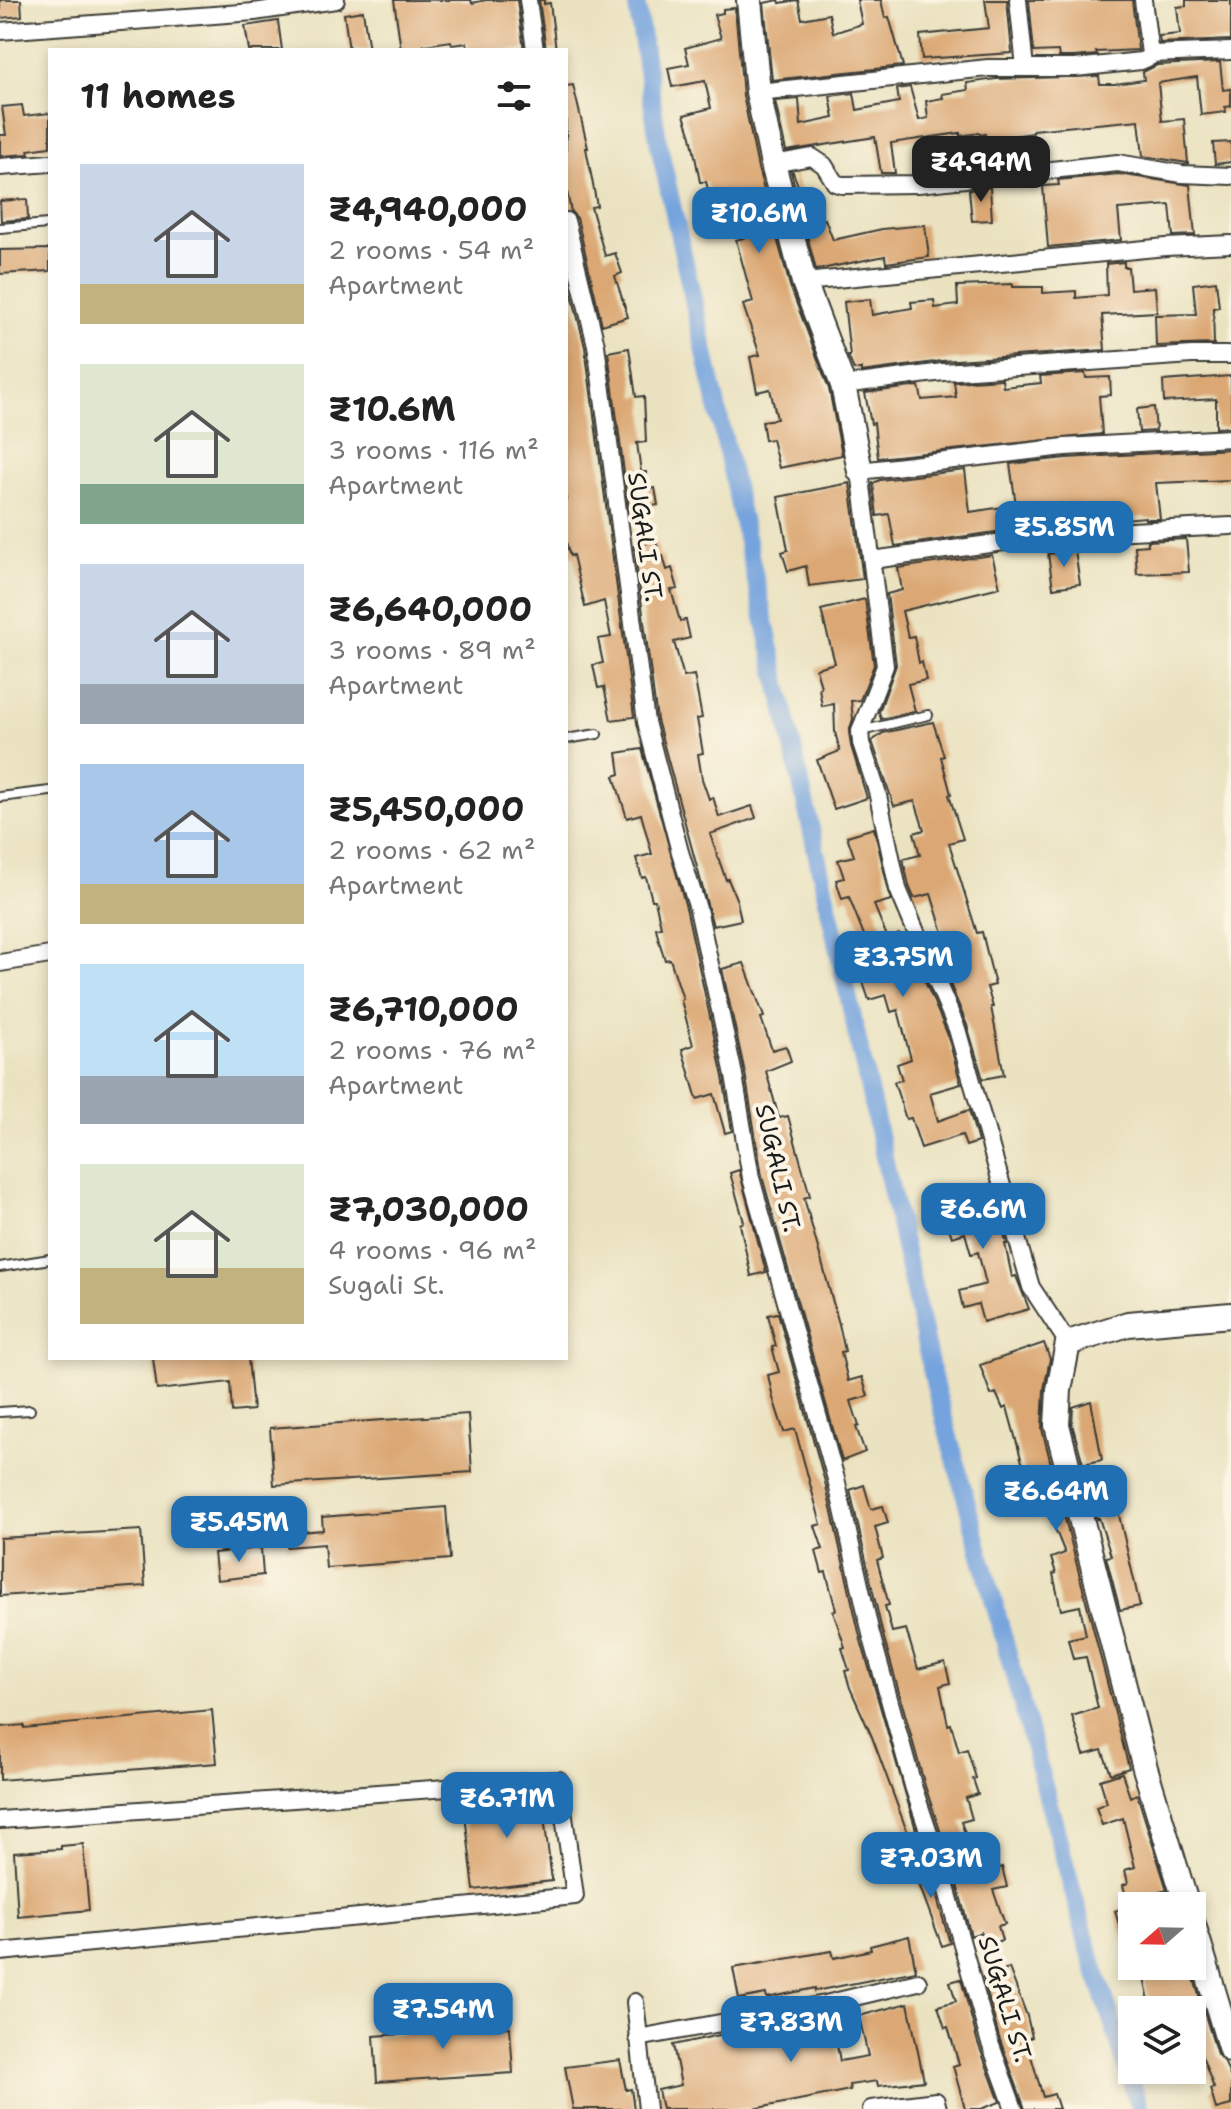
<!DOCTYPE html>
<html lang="en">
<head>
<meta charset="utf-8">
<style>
  :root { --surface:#fff; --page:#f2f2f2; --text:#222; --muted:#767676; --accent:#1f6fb2 }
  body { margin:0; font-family:"Shantell Sans",sans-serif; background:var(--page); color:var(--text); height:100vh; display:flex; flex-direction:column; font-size:30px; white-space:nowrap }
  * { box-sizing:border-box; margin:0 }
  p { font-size:26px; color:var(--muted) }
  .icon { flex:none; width:44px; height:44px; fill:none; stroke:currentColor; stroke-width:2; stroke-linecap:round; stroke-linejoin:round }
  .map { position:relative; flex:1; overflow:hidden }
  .details { position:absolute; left:48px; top:48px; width:520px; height:1312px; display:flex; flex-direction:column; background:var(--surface); border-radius:0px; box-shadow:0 4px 12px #0003 }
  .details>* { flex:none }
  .needle { width:52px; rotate:250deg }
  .buttons { position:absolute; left:1118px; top:1892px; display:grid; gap:16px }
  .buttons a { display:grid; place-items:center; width:88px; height:88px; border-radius:0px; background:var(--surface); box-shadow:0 4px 12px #0003; font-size:40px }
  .price { position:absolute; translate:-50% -68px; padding:0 18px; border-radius:16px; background:var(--accent); color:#fff; font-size:26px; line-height:52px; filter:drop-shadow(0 2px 4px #0008) }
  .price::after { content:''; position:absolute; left:50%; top:48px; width:24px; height:18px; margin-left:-12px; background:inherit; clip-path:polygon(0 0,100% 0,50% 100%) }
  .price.active { background:#222; color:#fff }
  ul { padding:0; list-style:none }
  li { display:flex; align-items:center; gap:24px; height:200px; padding:0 32px }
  li span { display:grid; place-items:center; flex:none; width:224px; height:160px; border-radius:0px; color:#555 }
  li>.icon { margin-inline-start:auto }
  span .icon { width:96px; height:96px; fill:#fffc; stroke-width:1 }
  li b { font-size:34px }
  h2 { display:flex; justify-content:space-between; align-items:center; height:96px; padding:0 32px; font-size:34px }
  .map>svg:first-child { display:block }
</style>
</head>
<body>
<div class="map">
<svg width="1231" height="2109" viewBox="0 0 1231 2109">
  <rect width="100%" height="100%" fill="#fcf5e5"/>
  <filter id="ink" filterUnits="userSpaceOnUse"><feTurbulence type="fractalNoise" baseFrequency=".0125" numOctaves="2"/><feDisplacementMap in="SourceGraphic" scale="16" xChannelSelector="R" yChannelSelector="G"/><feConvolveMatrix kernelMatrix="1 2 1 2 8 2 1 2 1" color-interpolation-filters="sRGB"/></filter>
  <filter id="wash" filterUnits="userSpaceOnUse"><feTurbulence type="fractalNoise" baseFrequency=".006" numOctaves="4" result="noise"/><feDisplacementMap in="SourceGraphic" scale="32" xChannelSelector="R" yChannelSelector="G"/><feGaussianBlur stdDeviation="1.8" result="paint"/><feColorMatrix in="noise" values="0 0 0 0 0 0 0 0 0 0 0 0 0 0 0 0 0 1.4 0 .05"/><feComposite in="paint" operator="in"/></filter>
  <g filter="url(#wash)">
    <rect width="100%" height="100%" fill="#eae2c0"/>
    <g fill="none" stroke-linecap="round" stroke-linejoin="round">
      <!-- canal -->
      <path stroke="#75a3dd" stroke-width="18" d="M636,0L659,146L935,1386L1087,1943L1140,2109"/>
    </g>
    <g id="blocks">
      <!-- building -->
      <path fill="#dba875" d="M0,0H21L22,16L0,18Z
        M394,0H471L472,3L486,0H517L524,50H469L467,43L452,45L451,41L424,45V48L401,50Z
        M539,0H544V4L550,3L556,50H546Z
        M779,0L780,3L798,0L802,19L829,14L833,33L862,24L857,0H881L885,18L889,17L903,66L772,80L764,3Z
        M985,0H1007L1012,53L922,59L920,35L989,28Z
        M1029,0H1132L1138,50L1096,52L1097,55L1074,57H1059L1058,51L1034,52Z
        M1186,0H1231V40L1160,43L1159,36L1180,34L1177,7L1186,6Z
        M735,8L743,95L758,168L790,286L829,389L842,455L779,468L772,439L765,440L762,421L777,419L770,389L757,392L750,357L760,355L743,305L753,302L736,240L750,236L733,193L711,199L706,182H700L691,136L684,115L711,108L705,81L672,87L668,68L689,64L685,48L721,38L714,15L723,13V9Z
        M363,11L369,50H349L344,14Z
        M278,21L282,50H249L245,26Z
        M1220,62L1223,90L1231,89V106L1225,107L1226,112L1201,115L1197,77L1158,83L1162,121L1184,119L1188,163L1143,156L1139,120L1033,130V133L1006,137L1009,163L989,166L985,134L980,135V133L960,136V133L891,143L895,173H881L875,137L786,151L775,101L799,99L801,125L834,118L830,96L854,93L857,110L899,102L897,89L910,87L919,120L928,118L926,101L943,98L942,94L968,90L967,83L996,79L1099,76L1100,84H1115L1144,80L1143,72L1157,65Z
        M573,85L588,148H586L597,206L591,207L605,256L615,253L622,273L615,276L628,317L602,325L577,218L571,212L566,187V86Z
        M22,105L24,116L50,113V147L28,150L29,154L0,156V135H6L2,107Z
        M1231,142V162L1215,164L1213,143Z
        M791,172H793L802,196L809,193L821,221L825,219L833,240L882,229L925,225L929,257L886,263L885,256L816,270Z
        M1118,174L1190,185L1195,235L1173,236L1170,205L1118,209L1121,240L1048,247L1043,186L1059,185L1058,180Z
        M990,187L992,220L972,221L969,190Z
        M27,199L28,219L1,221L0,201Z
        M50,249V271L0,274V250Z
        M1124,262V267H1128L1130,289L1155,287L1157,312L1102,315L1105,350L942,361L861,372V369L854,370L848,356H850L844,302L870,299L872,315L912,308L911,302L934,300L935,308L958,305L957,286L1013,284V287H1043V293L1076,291V298L1107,295L1106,264Z
        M566,270L585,347L634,717L611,720L604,687L598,688L593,665L603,663L598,639L611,637L604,601L585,607L573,555L570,556L566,542Z
        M1216,281L1219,307L1213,308L1214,344L1156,346L1155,315L1196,314L1193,284Z
        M629,348L636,397L644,396L646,442L637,443L641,472H646L649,489L655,488L658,505L629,510L608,352Z
        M1085,373L1086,378L1110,377L1111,395L1099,396L1102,434L878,458L874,423L871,424L865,393L919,386L922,400L956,397L954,382L1002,379L1003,387L1041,383L1040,376Z
        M1231,376V427L1216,428V399L1164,402L1163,381Z
        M1154,407L1156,431L1139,432L1137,409Z
        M1231,449V480L1156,483L1160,519H1145V517L1025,528L895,546L889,514L877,516L873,483L880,480L965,470L970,512L1016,505L1010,464L1066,458Z
        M850,483L863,579L809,586L806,566L788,571L782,552L788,550L778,497Z
        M1186,539L1189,572L1137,574L1135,546L1148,545V541Z
        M656,541L660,557L663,556L667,570L672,568L678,589L671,590L680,621L686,620L690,638L674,642L684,677L694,675L702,718L697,719L703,753L698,754L702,779L709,799L713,797L719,817L752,806L756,818L710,834L726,880L728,879L737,901L741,920L713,926L657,720L634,546Z
        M1075,551L1080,584L1053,588L1048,554Z
        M992,555L1000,587L902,611L908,637L914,636L919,663L922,662L926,680L908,684L915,711L881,719L879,712L896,665L887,594L902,590L898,568Z
        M865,599L874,665L860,700L851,701L853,719L849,732L851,746L867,798L834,809L817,760L840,751L835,732L834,704L822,706L819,688L821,687L816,668L835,663L821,610Z
        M933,722L944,756L941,757L951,794L949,795L963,839L949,843L977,933L982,932L995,985L987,987L993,1007H991L1004,1075L983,1079L967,1025L936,950L935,944L946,942L931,894L914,898L909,886L903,859L920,855L914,833L924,830L915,801L894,806L872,741L883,733Z
        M642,749L687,912L723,1077L732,1131L725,1133L714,1094L697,1099L682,1049L693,1045L681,1000L683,999L670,959L665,960L659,941L656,928L661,927L655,900H652L646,877L642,878L636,858L652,854L641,814L627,818L614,776L620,774L617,753Z
        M874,828L891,900L874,905L888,939L899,934L909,960L915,958L947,1033L961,1084L930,1093L938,1121L969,1110L978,1142L966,1146L962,1135L921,1148L911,1118L906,1119L894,1082L902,1080L897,1064L911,1059L898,1010L891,1012L886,995L869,1000L861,976L868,974L860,952L869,948L849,897L842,899L836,880L844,878L838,860L854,856L847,836Z
        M744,963L764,1017L761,1018L772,1050L786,1046L791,1061L766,1071L779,1118L788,1116L810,1196L804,1198L839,1324L845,1351L841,1352L848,1381L862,1377L868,1396L851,1401L859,1426L856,1427L865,1452L842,1461L762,1176L745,1073L722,969Z
        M739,1170L766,1272L751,1276L740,1224L744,1222L730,1173Z
        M990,1184L1007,1244H1005L1012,1277L1016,1276L1029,1309L983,1322L978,1304L963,1308L959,1291L986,1284L978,1252L971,1254L965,1233L952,1237L945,1216L932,1220L927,1202Z
        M778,1313L825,1482L860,1637L916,1830L908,1834L872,1737L850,1688L845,1671L849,1670L842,1648L845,1647L833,1611L836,1610L826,1572L822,1573L816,1551L823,1549L815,1526L821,1524L795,1429L784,1432L773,1398L768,1375L779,1372L772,1347L776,1346L768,1315Z
        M1044,1343L1050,1359L1044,1389L1042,1429L1129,1768L1111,1774L1102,1750L1084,1755L1072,1716L1098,1708L1086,1657L1073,1659L1068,1639L1086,1635L1080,1606L1061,1610L1053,1574L1056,1573L1051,1558L1065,1553L1049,1514L1055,1512L1045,1485L1021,1493L1016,1475L1025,1473L1007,1407L1003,1409L996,1393L991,1395L980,1365Z
        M153,1358H248L253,1410L232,1412L230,1382L157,1390Z
        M1091,1401L1102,1460L1083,1464L1072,1424L1073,1407Z
        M468,1414L472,1472L274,1485L270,1428Z
        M864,1485L871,1509L883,1506L888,1523L875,1527L883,1558L877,1560L889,1605L885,1606L892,1632L906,1629L918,1669L945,1662L950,1683L940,1686L948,1725L951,1724L959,1752L967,1749L976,1778L973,1779L978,1794L966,1798L972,1819L961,1822L974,1858L983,1856L987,1871L1002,1867L1007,1887L993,1890L1005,1924L998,1926L1002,1940L985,1945L981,1932L971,1936L952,1866L925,1786L882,1631L850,1490Z
        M1093,1490L1097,1503L1111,1497L1119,1515L1140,1606L1120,1610L1106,1557L1111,1556L1099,1518L1097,1519L1089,1491Z
        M446,1507L450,1559L326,1568L324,1544L287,1547L286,1533L323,1530L322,1517Z
        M141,1530L145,1586L0,1596V1538Z
        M261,1548L263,1575L217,1580L214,1553Z
        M212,1710L217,1763L0,1780V1727L24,1725V1728Z
        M1122,1773L1130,1797L1137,1794L1167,1890L1127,1901L1123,1885L1128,1883L1125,1870L1135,1867L1123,1818L1102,1825L1096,1807L1107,1803L1100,1780Z
        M541,1792L552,1881L474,1890L463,1798Z
        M83,1844L89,1910L18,1917L14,1852L61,1849V1846Z
        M926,1860L950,1943L942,1946L912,1865Z
        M1132,1906V1955L1128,1956L1115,1911Z
        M909,1936L916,1971L815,1991V1988L767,1998L766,1994L739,1999L733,1968L832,1951L834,1958L871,1950L870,1946Z
        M1147,1966H1190L1217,2054L1225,2063L1231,2079V2105L1216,2109L1210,2089L1214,2088L1198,2046L1192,2048V2010H1151L1144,1978L1149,1977Z
        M1009,1968L1027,2016L1032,2037L1026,2039L1043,2097L1054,2094L1059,2109H1025L999,2037L983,1977Z
        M961,1979L978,2043L1000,2102L981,2109H965L953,2066L959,2064L948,2027L945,2028L938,2006L956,2001L950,1982Z
        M908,2003L924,2081L878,2086L877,2081L849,2085L850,2090L753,2109H662L658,2090L681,2085L673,2045L729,2033L789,2027L788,2022L804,2019L805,2024L832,2019L840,2061L868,2056L859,2016Z
        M456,2009L457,2030L510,2027L513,2073L377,2082L374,2036L429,2032L427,2011Z
        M620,2060L626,2090L631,2089L634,2109H573L565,2067Z"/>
    </g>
  </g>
  <g filter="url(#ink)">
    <use href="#blocks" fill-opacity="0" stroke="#3b3a35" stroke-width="2"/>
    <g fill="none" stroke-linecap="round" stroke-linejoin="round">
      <!-- lane casing -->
      <g stroke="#3b3a35" stroke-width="12">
        <path id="lane" d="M0,228L48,224
          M861,731L928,715
          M566,739L597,734
          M0,797L50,791
          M0,1267L50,1259
          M0,1412L30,1410"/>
      </g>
      <!-- street casing -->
      <g stroke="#3b3a35" stroke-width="20">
        <path id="street" d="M528,0L535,50
          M1018,0L1025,68
          M0,31L254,12L336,0
          M1150,54L1231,51
          M758,92L988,68H1075L1141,61L1150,57V54L1143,0
          M773,164L812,157L824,165L835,183L842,185L918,184L1118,163L1182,174L1231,176
          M0,167L50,163
          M566,221L596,345L646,722L680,852L698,909L734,1075L751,1178L836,1479L871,1634L914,1789L941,1869L989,2040L1014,2109
          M804,282L1166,247L1231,244
          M843,385L943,372L1192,355H1231
          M872,560L1026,539L1111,532L1231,526
          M0,963L50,955
          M1068,1343L1031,1287L957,1029L898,889L877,791L861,743L860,731L885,666L860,471L1065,447L1231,438
          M0,1820L559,1780L575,1896L0,1952
          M635,2002L647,2109
          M638,2038L825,2004L918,1982
          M871,2109L936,2101L938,2109"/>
      </g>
      <!-- secondary casing -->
      <g stroke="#3b3a35" stroke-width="28">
        <path id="secondary" d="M749,0L758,92L773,164L804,282L843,385L860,471
          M1187,1906L1145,1768L1057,1425L1059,1390L1068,1343L1128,1324L1231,1315
          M1192,1921L1231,2050"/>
      </g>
      <!-- lane -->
      <use href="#lane" stroke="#fff" stroke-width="8"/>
      <!-- street -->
      <use href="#street" stroke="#fff" stroke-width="16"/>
      <!-- secondary -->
      <use href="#secondary" stroke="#fff" stroke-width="24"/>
    </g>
  </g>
  <g text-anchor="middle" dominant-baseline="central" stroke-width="8" stroke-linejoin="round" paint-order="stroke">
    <!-- street labels -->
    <g font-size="24" fill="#1c1c1c" stroke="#fcf5e5">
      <text transform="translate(645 537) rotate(82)">SUGALI ST.</text>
      <text transform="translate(778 1168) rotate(77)">SUGALI ST.</text>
      <text transform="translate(1005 1999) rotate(73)">SUGALI ST.</text>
    </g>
  </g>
</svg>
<div class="buttons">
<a><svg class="needle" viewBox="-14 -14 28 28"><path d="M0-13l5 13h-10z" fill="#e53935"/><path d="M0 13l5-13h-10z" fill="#767676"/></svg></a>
<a><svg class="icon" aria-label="layers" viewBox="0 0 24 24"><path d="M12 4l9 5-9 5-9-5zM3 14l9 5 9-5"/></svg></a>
</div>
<b class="price active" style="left:981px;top:204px">₹4.94M</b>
<b class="price" style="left:759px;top:255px">₹10.6M</b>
<b class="price" style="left:1064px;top:569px">₹5.85M</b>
<b class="price" style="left:903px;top:999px">₹3.75M</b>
<b class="price" style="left:983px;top:1251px">₹6.6M</b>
<b class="price" style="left:1056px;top:1533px">₹6.64M</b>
<b class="price" style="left:239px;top:1564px">₹5.45M</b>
<b class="price" style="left:507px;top:1840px">₹6.71M</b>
<b class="price" style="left:931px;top:1900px">₹7.03M</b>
<b class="price" style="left:443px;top:2051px">₹7.54M</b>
<b class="price" style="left:791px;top:2064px">₹7.83M</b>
<section class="details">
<h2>11 homes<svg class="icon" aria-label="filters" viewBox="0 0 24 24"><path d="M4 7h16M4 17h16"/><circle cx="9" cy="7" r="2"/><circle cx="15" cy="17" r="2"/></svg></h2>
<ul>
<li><span style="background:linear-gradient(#c9d6e8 75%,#c2b280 0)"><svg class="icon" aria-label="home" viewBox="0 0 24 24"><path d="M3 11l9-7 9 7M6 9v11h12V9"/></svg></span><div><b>₹4,940,000</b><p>2 rooms · 54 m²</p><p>Apartment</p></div></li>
<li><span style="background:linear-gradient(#dfe7d0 75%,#7fa58c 0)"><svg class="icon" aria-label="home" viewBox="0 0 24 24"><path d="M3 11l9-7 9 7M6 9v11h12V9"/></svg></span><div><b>₹10.6M</b><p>3 rooms · 116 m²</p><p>Apartment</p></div></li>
<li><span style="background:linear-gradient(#c9d6e8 75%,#9aa5b1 0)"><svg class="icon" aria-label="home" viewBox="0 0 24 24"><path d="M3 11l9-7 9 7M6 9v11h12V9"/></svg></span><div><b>₹6,640,000</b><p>3 rooms · 89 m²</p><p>Apartment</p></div></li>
<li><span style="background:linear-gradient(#a9c7e8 75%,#c2b280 0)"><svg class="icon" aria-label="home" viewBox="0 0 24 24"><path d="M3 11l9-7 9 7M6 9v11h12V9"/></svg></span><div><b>₹5,450,000</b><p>2 rooms · 62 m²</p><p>Apartment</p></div></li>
<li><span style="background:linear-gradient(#bfe0f5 70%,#9aa5b1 0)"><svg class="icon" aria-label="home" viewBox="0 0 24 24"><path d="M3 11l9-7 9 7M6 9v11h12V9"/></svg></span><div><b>₹6,710,000</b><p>2 rooms · 76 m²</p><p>Apartment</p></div></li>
<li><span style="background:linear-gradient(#dfe7d0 65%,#c2b280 0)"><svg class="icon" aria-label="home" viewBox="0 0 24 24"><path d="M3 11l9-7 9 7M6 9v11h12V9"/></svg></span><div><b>₹7,030,000</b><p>4 rooms · 96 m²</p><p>Sugali St.</p></div></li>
</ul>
</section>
</div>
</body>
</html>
